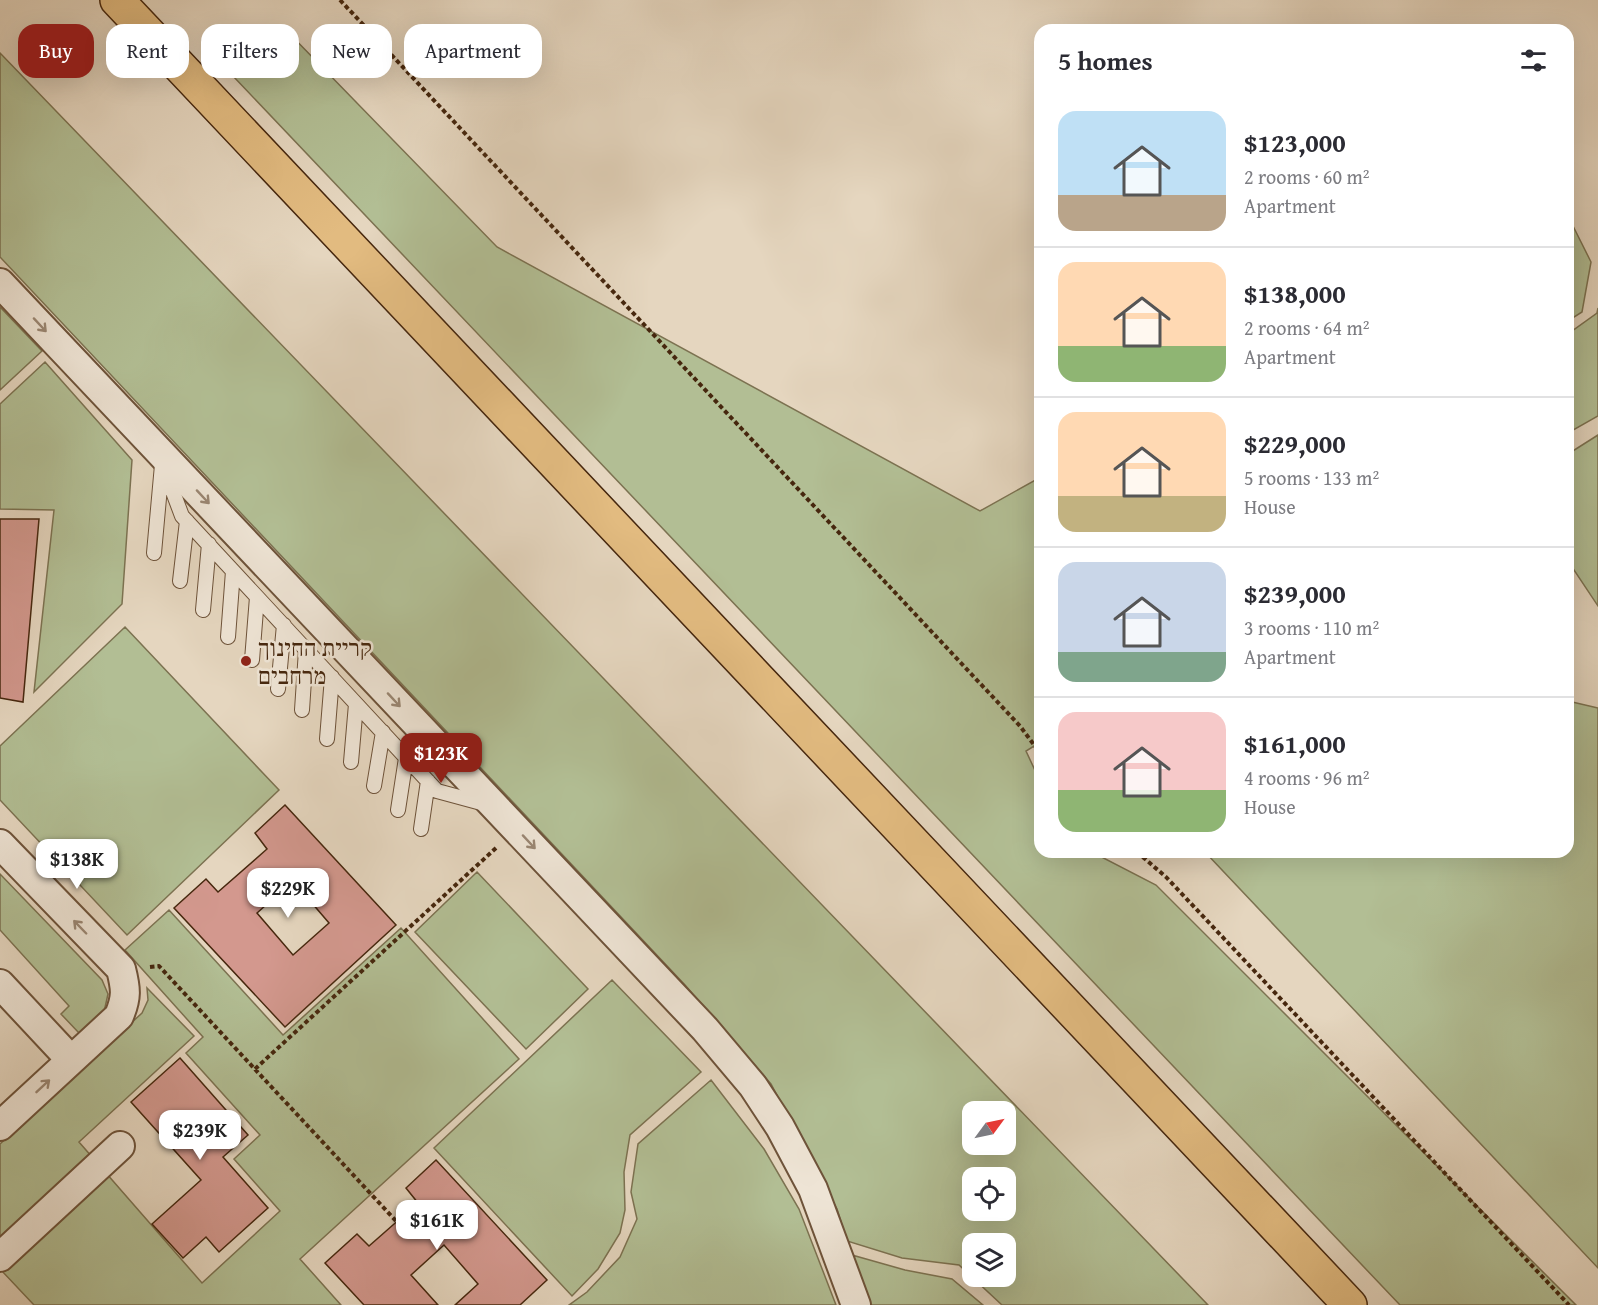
<!DOCTYPE html>
<html lang="en">
<head>
<meta charset="utf-8">
<style>
  :root { --surface:#fff; --page:#f7f7f7; --text:#2b2b33; --muted:#7c7c81; --line:#e1e1e2; --accent:#8f2418 }
  body { margin:0; font-family:"Gentium Book Plus","Frank Ruhl Libre",serif; background:var(--page); color:var(--text); height:100vh; display:flex; flex-direction:column; font-size:22px; white-space:nowrap }
  * { box-sizing:border-box; margin:0 }
  p { font-size:20px; color:var(--muted) }
  .icon { flex:none; width:33px; height:33px; fill:none; stroke:currentColor; stroke-width:2; stroke-linecap:round; stroke-linejoin:round }
  .map { position:relative; flex:1; overflow:hidden }
  .sheet { position:absolute; left:1034px; top:24px; width:540px; height:834px; display:flex; flex-direction:column; background:var(--surface); border-radius:18px; box-shadow:0 6px 24px #0002 }
  .sheet>* { flex:none }
  .guide { position:absolute; left:18px; top:24px; width:570px; height:54px; display:flex; gap:12px }
  .needle { width:39px; rotate:57deg }
  .controls { position:absolute; left:962px; top:1101px; display:grid; gap:12px }
  .controls a { display:grid; place-items:center; width:54px; height:54px; border-radius:12px; background:var(--surface); box-shadow:0 6px 24px #0002; font-size:30px }
  .price { position:absolute; translate:-50% -51px; padding:0 14px; border-radius:12px; background:#fff; color:#222; font-size:20px; line-height:39px; filter:drop-shadow(0 2px 3px #0008) }
  .price::after { content:''; position:absolute; left:50%; top:36px; width:18px; height:14px; margin-left:-9px; background:inherit; clip-path:polygon(0 0,100% 0,50% 100%) }
  .price.selected { background:var(--accent); color:#fff }
  ul { padding:0; list-style:none }
  li { display:flex; align-items:center; gap:18px; height:150px; padding:0 24px }
  li+li { border-top:2px solid var(--line) }
  li span { display:grid; place-items:center; flex:none; width:168px; height:120px; border-radius:18px; color:#555 }
  li>.icon { margin-inline-start:auto }
  span .icon { width:72px; height:72px; fill:#fffc; stroke-width:1 }
  li b { font-size:26px }
  h2 { display:flex; justify-content:space-between; align-items:center; height:72px; padding:0 24px; font-size:26px }
  .pill { padding:0 21px; border-radius:18px; background:var(--surface); box-shadow:0 6px 24px #0002; font-size:21px; line-height:54px }
  .pill.selected { background:var(--accent); color:#fff }
  .map>svg:first-child { display:block }
</style>
</head>
<body>
<div class="map">
<svg width="1598" height="1305" viewBox="0 0 1598 1305">
  <rect width="100%" height="100%" fill="#e5d6bf"/>
  <filter id="stains"><feTurbulence type="fractalNoise" baseFrequency=".00333" numOctaves="4"/><feColorMatrix values="0 0 0 0 .2 0 0 0 0 .09 0 0 0 0 .02 0 0 0 .5 -.17"/></filter>
  <radialGradient id="worn" r=".72"><stop offset=".6" stop-color="#630" stop-opacity="0"/><stop offset="1" stop-color="#630" stop-opacity=".3"/></radialGradient>
  <!-- green -->
  <path fill="#b2be94" stroke="#7c7251" stroke-width="1.5" fill-rule="evenodd" d="M285,29L497,247L980,511L1039,478V743L1026,751L1039,779L1040,852H1092L1156,885L1576,1305H1400L233,76Z
    M0,53L1208,1305H1002L959,1265L902,1258L847,1241L837,1209L771,1084L685,985L0,257ZM972,1112H1005V1144H972ZM972,1178H1005V1210H972ZM972,1244H1005V1276H972Z
    M1568,216L1591,262L1582,312L1568,321Z
    M0,307L42,351L0,390Z
    M1598,308V416L1568,433V334L1597,313Z
    M45,362L132,460L122,604L34,692L54,510L0,509V404Z
    M1598,435V606L1568,561V454Z
    M125,627L279,790L127,935L0,800V746Z
    M1568,701L1598,708V1268L1205,852H1568Z
    M477,872L588,989L526,1049L415,932Z
    M0,874L102,980L108,994L104,1012L79,1033L61,1014L69,1006L0,930Z
    M169,910L283,1035L401,928L519,1059L300,1259L341,1305H34L0,1269V1144L142,1013L148,1000L147,988L194,1036L79,1142L202,1283L280,1211L234,1159L260,1135L186,1053L203,1037L125,950Z
    M612,980L701,1072L630,1135L624,1172L625,1210L620,1233L598,1269L572,1296L434,1148Z
    M711,1080L764,1149L799,1209L836,1305H569L587,1292L620,1257L637,1219L631,1192L638,1144Z
    M852,1255L905,1270L952,1279L983,1305H870Z"/>
  <!-- building -->
  <path fill="#d3988e" stroke="#46270e" stroke-width="1.5" fill-rule="evenodd" d="M0,519H39L23,702L0,698Z
    M285,805L396,925L285,1027L174,908L206,879L218,892L267,849L255,833ZM293,881L329,923L293,955L257,913Z
    M180,1058L248,1135L223,1157L268,1208L219,1252L206,1237L183,1258L152,1224L201,1180L131,1102Z
    M436,1160L547,1280L520,1305H455L478,1284L444,1245L411,1275L438,1305H364L325,1263L357,1234L369,1246L418,1203L406,1188Z"/>
  <g fill="none" stroke-linecap="round" stroke-linejoin="round">
    <!-- lane casing -->
    <g stroke="#6e533a" stroke-width="16">
      <path id="lane" d="M164,468L182,516L437,791L485,804
        M154,553L162,465
        M180,581L187,521
        M203,610L209,544
        M228,637L233,571
        M252,660L257,597
        M278,689L284,625
        M302,710L306,650
        M327,739L332,677
        M351,762L356,704
        M374,786L383,732
        M398,810L406,758
        M421,829L428,781"/>
    </g>
    <!-- street casing -->
    <g stroke="#6e533a" stroke-width="32">
      <path id="street" d="M0,283L705,1029L753,1086L780,1127L813,1189L856,1305
        M0,844L121,969C126,989 127,997 119,1016L0,1126
        M0,984L71,1060
        M0,1257L120,1146"/>
    </g>
    <!-- primary casing -->
    <g stroke="#46270e" stroke-width="36">
      <path id="primary" d="M117,0L1350,1305"/>
    </g>
    <!-- path -->
    <path stroke="#46270e" stroke-width="4" stroke-dasharray="4.5 3" stroke-linecap="butt" d="M340,0L1020,726L1040,753
      M1137,852L1166,877L1569,1305
      M150,967L159,966L397,1222
      M255,1069L496,848"/>
    <!-- lane -->
    <use href="#lane" stroke="#eee4d5" stroke-width="14"/>
    <!-- street -->
    <use href="#street" stroke="#eee4d5" stroke-width="28"/>
    <!-- primary -->
    <use href="#primary" stroke="#e2bb80" stroke-width="33"/>
  </g>
  <!-- one-way arrows -->
  <defs><path id="oneway-shaft" d="M-6 0H5M1.5-3L5.5 0L1.5 3" fill="none" stroke-width="1.6" stroke-linecap="round" stroke-linejoin="round" transform="scale(1.5)"/></defs>
  <g stroke="#9a8672">
    <use href="#oneway-shaft" transform="translate(40 325) rotate(47)"/>
    <use href="#oneway-shaft" transform="translate(203 497) rotate(47)"/>
    <use href="#oneway-shaft" transform="translate(394 700) rotate(47)"/>
    <use href="#oneway-shaft" transform="translate(529 842) rotate(47)"/>
    <use href="#oneway-shaft" transform="translate(80 927) rotate(-134)"/>
    <use href="#oneway-shaft" transform="translate(43 1086) rotate(-43)"/>
  </g>
  <!-- markers -->
  <circle fill="#8f2418" stroke="#eee4d5" stroke-width="2" cx="246" cy="661" r="6"/>
  <g text-anchor="middle" dominant-baseline="central" stroke-width="5" stroke-linejoin="round" paint-order="stroke">
    <!-- poi labels -->
    <g font-size="24" fill="#46270e" stroke="#eee4d5" text-anchor="start">
      <text x="258" y="647">קריית החינוך<tspan x="258" dy="28">מרחבים</tspan></text>
    </g>
  </g>
  <rect width="100%" height="100%" filter="url(#stains)"/>
  <rect width="100%" height="100%" fill="url(#worn)"/>
</svg>
<div class="controls">
<a><svg class="needle" viewBox="-14 -14 28 28"><path d="M0-13l5 13h-10z" fill="#e53935"/><path d="M0 13l5-13h-10z" fill="#7c7c81"/></svg></a>
<a><svg class="icon" aria-label="locate" viewBox="0 0 24 24"><circle cx="12" cy="12" r="6"/><path d="M12 2v4M12 18v4M2 12h4M18 12h4"/></svg></a>
<a><svg class="icon" aria-label="layers" viewBox="0 0 24 24"><path d="M12 4l9 5-9 5-9-5zM3 14l9 5 9-5"/></svg></a>
</div>
<b class="price selected" style="left:441px;top:784px">$123K</b>
<b class="price" style="left:77px;top:890px">$138K</b>
<b class="price" style="left:288px;top:919px">$229K</b>
<b class="price" style="left:200px;top:1161px">$239K</b>
<b class="price" style="left:437px;top:1251px">$161K</b>
<div class="guide">
<a class="pill selected">Buy</a>
<a class="pill">Rent</a>
<a class="pill">Filters</a>
<a class="pill">New</a>
<a class="pill">Apartment</a>
</div>
<section class="sheet">
<h2>5 homes<svg class="icon" aria-label="filters" viewBox="0 0 24 24"><path d="M4 7h16M4 17h16"/><circle cx="9" cy="7" r="2"/><circle cx="15" cy="17" r="2"/></svg></h2>
<ul>
<li><span style="background:linear-gradient(#bfe0f5 70%,#b9a48a 0)"><svg class="icon" aria-label="home" viewBox="0 0 24 24"><path d="M3 11l9-7 9 7M6 9v11h12V9"/></svg></span><div><b>$123,000</b><p>2 rooms · 60 m²</p><p>Apartment</p></div></li>
<li><span style="background:linear-gradient(#ffd9b3 70%,#8fb573 0)"><svg class="icon" aria-label="home" viewBox="0 0 24 24"><path d="M3 11l9-7 9 7M6 9v11h12V9"/></svg></span><div><b>$138,000</b><p>2 rooms · 64 m²</p><p>Apartment</p></div></li>
<li><span style="background:linear-gradient(#ffd9b3 70%,#c2b280 0)"><svg class="icon" aria-label="home" viewBox="0 0 24 24"><path d="M3 11l9-7 9 7M6 9v11h12V9"/></svg></span><div><b>$229,000</b><p>5 rooms · 133 m²</p><p>House</p></div></li>
<li><span style="background:linear-gradient(#c9d6e8 75%,#7fa58c 0)"><svg class="icon" aria-label="home" viewBox="0 0 24 24"><path d="M3 11l9-7 9 7M6 9v11h12V9"/></svg></span><div><b>$239,000</b><p>3 rooms · 110 m²</p><p>Apartment</p></div></li>
<li><span style="background:linear-gradient(#f6c9c9 65%,#8fb573 0)"><svg class="icon" aria-label="home" viewBox="0 0 24 24"><path d="M3 11l9-7 9 7M6 9v11h12V9"/></svg></span><div><b>$161,000</b><p>4 rooms · 96 m²</p><p>House</p></div></li>
</ul>
</section>
</div>
</body>
</html>
